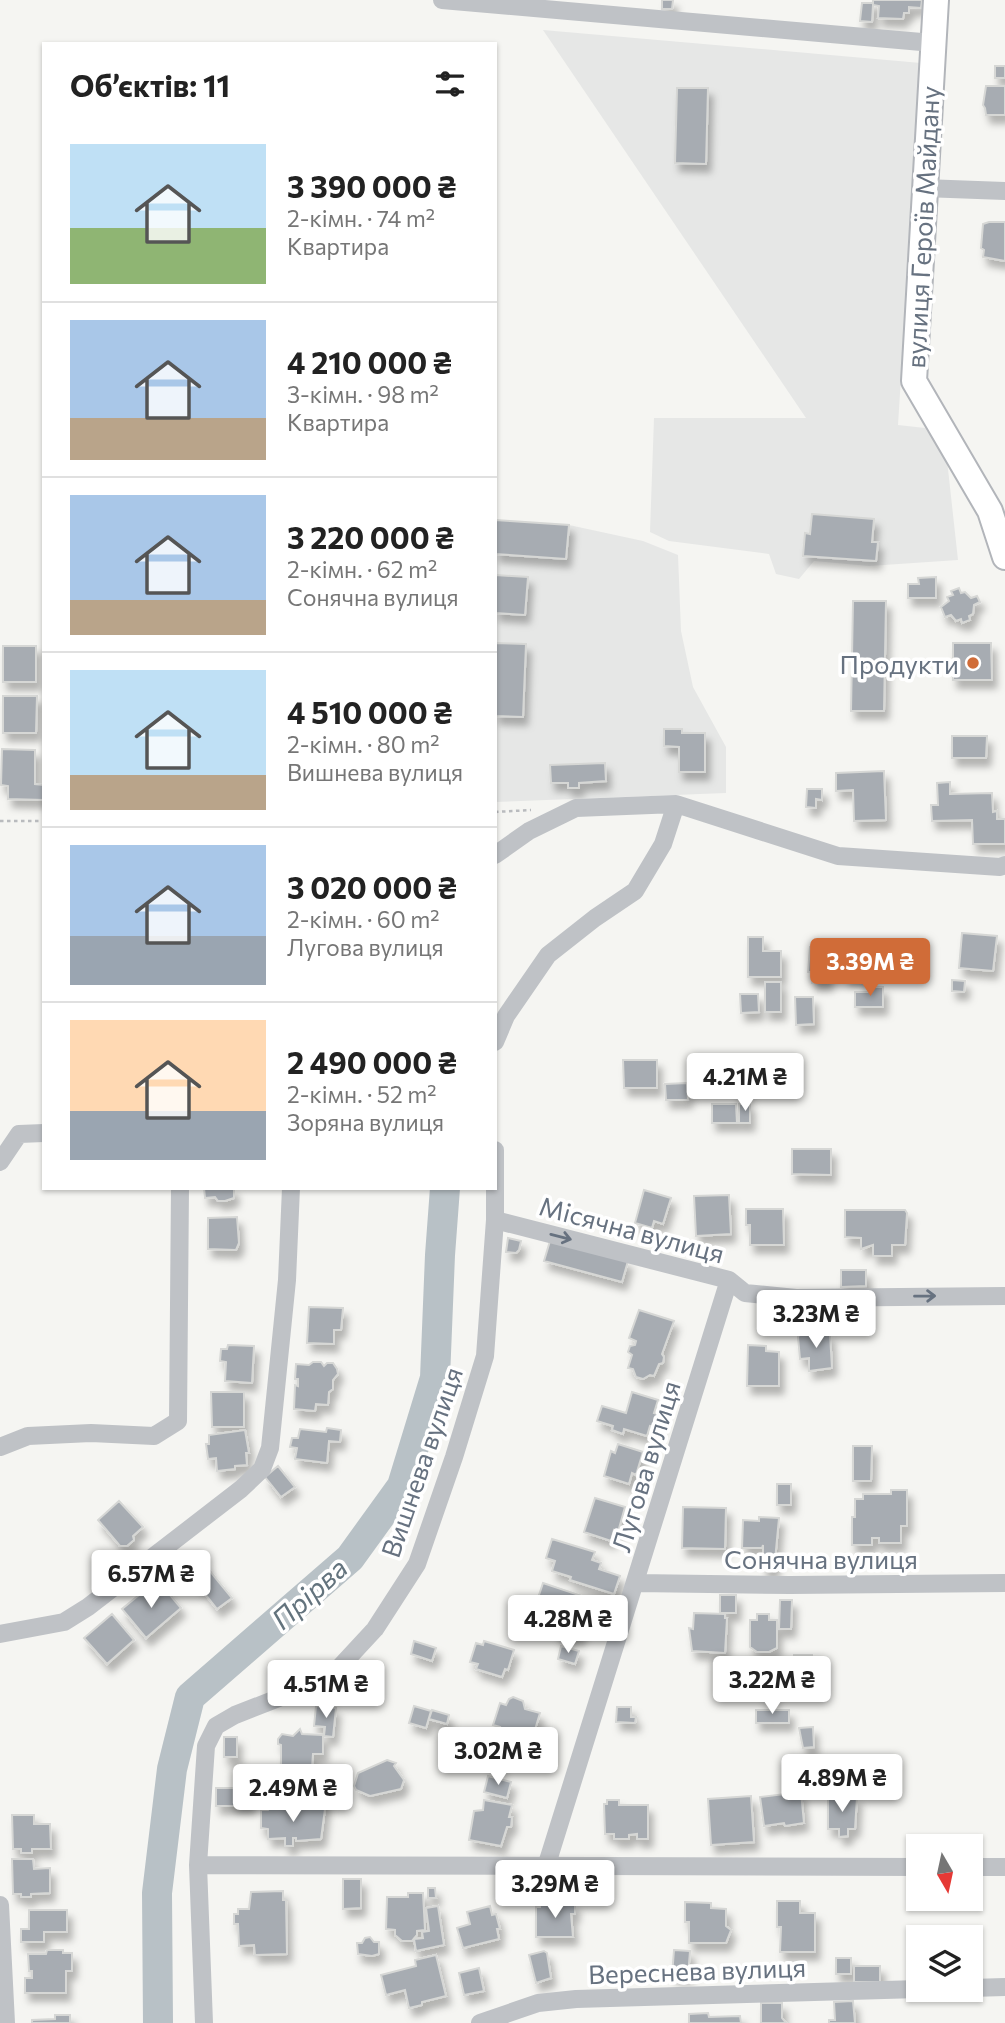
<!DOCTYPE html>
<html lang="uk">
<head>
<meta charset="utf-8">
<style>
  :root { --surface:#fff; --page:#f6f6f6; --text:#222; --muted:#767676; --line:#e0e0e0; --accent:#d06c38 }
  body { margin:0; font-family:Commissioner,sans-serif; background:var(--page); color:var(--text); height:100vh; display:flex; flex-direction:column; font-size:26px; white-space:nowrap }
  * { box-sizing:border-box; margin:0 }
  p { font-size:23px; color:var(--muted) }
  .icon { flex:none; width:38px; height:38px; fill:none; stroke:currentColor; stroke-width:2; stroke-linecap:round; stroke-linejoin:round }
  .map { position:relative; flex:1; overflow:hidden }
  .sheet { position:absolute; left:42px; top:42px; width:455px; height:1148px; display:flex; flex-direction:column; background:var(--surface); border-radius:0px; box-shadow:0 2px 5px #0004 }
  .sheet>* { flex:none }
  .needle { width:46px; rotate:171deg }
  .buttons { position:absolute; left:906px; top:1834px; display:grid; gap:14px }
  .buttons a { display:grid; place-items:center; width:77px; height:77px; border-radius:0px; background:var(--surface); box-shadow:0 2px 5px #0004; font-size:35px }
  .price { position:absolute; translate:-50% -60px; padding:0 16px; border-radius:7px; background:#fff; color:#222; font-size:23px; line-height:46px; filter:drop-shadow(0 2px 4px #0008) }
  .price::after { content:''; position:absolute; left:50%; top:42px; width:21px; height:16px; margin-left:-10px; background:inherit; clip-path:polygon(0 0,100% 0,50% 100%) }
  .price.current { background:var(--accent); color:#fff }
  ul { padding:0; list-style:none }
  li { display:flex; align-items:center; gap:21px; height:175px; padding:0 28px }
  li+li { border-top:2px solid var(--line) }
  li span { display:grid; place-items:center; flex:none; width:196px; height:140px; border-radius:0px; color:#555 }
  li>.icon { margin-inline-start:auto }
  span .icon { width:84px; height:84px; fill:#fffc; stroke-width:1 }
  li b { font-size:30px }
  h2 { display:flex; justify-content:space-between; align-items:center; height:84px; padding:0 28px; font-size:30px }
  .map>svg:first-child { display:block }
</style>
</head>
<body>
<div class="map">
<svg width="1005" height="2023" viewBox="0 0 1005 2023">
  <defs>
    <filter id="shadow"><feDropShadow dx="4.5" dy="8" stdDeviation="3.5" flood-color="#0004"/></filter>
  </defs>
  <rect width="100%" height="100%" fill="#f5f5f2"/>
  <!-- built -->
  <path fill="#e6e7e6" d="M543,30L921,63L898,425L925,428L947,460L958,560L869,566L814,561L799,579L776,574L769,554L669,541L650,532L654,418H806Z
    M495,520L569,525L643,541L678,555L681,631L693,687L726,747V793L495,802Z"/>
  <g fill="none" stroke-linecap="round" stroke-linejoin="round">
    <!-- river -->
    <path stroke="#b8c1c6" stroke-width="30" d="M158,2023L157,1893L172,1769L190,1697L350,1558L402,1486L435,1378L440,1255L445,1188"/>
  </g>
  <!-- building -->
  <path fill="#a7acb2" stroke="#d6d7d5" stroke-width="2" filter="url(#shadow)" d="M662,0H673L672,9H662Z
    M873,0H922L921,8L909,7V13H904L903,19L878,18L879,6L873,5L872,22L860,21L862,3H873Z
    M995,66H1005V78H995Z
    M986,86H1005V115H986L985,108L983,105Z
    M677,88H708L706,164L675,163Z
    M989,222H1005V261L983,257L984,250L981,248L983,224Z
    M812,514L874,519L872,542H878L876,561L803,556L805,533L810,534Z
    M495,520L569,525L566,559L495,554Z
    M495,575L528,577L525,615L495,613Z
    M936,577V598H908V584H919L918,578Z
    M959,588L961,593L965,592L971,598L977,596L980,602L974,605L973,614L969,616L970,620L962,623L961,619L956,621L951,615L945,617L941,607L949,601L947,597L953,595L951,591Z
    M853,601H886L884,711H851Z
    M495,643L526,644L523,717L495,716Z
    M953,643H991L992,680H953Z
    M3,646H36V682H3Z
    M3,696H37L36,733H3Z
    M664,729H682V733H705V772H679V747L664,746Z
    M952,736H987L986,758H952Z
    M2,749L35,750V784L44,785V800L8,799V786L1,785Z
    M605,763L606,781L579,783V788H568V783H551L550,765Z
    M884,771L886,820L854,821L853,790L836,791V773Z
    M950,782V794L992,793L993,812L997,811V819H1005V844H973L972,820L932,821L931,805H938L937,783Z
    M807,789H822V800L816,799V808L806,807Z
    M962,933L997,936L993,971L959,968Z
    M748,937H763V951H781V977H748Z
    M810,947H828V983H812V972H808Z
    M871,949V965H868V976L846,978L844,951Z
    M952,980L965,981L964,992L952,991Z
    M765,982H781V1012H765Z
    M871,987H883V1007H855V992H871Z
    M740,994H758L759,1012L741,1013Z
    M795,997H813L814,1024L796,1025Z
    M623,1060H657V1088H624Z
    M687,1083L688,1100H666L665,1084Z
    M750,1103V1123H739V1104Z
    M712,1104H736L737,1123H712Z
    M792,1149H831V1175L792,1174Z
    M204,1188H234V1198L225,1201H218L215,1197L205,1198Z
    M644,1190L671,1198L663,1224L654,1221L652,1228L635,1223Z
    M729,1195L731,1234L696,1236L694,1196Z
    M746,1209H783L784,1245H750V1225H746Z
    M845,1210H905L907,1213L905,1245H892V1256H873V1245L861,1249V1238L845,1237Z
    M237,1217L239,1243L236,1250L208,1249V1218Z
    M508,1238L521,1241L519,1250L516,1253L506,1252Z
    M550,1241L628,1261L622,1282L544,1261Z
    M841,1270H866V1286L841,1287Z
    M309,1307L343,1308L341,1330H334V1344L307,1343Z
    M639,1310L674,1321L662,1354L664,1357L663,1363L659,1364L654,1376L650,1375L643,1379L636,1377L633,1369L628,1368L632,1355L628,1352L630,1346L635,1345L636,1341L629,1338Z
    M806,1330L813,1334H830L832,1368L809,1371V1358L800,1359L798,1337L801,1331Z
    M228,1345L254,1346L252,1383L225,1381L226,1362L220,1361L221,1349H227Z
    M748,1345L766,1346V1351L779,1352V1386H747Z
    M313,1362H321L324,1366L327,1363H333L337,1369L338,1374L333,1380V1389L329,1392L328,1405L316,1404L315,1411L294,1409L295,1385L298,1386V1379H295L296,1364L309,1365Z
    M211,1392H244V1427H212Z
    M632,1392L658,1400L654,1413L661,1415L658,1428L650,1426L647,1436L624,1429L623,1434L612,1430L613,1426L597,1421L602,1406L626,1413Z
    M327,1428L341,1430L340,1442L329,1441L327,1463L295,1459L297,1448L290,1447L292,1438H298L300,1429L326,1432Z
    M245,1430L249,1453H246L247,1465L235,1466V1469L217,1471L216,1458L208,1459L206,1444H209V1435Z
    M618,1444L643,1452L636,1475L632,1473L629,1484L604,1476L611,1451L615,1453Z
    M853,1446H872L871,1481H853Z
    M278,1466L295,1487L281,1497L265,1477Z
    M777,1484H791V1505H777Z
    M891,1490H907V1526H901V1543H879V1538H872V1545H852V1517H855V1499H863V1494H891Z
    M595,1498L625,1507L618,1532L614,1530L611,1541L584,1532Z
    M119,1501L143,1527L133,1536L134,1540L127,1546H120L98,1520Z
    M683,1507L726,1508L725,1549L682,1548Z
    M759,1517L779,1518L774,1571L763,1570V1545L762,1548H742L743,1520L759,1521Z
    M552,1539L595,1552L592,1560L601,1563L599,1569L620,1576L614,1594L570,1580L571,1577L552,1571L555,1561L546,1558Z
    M205,1565L232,1598L217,1609L191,1576Z
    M160,1583L181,1608L146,1638L122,1609L145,1590L148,1593Z
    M543,1583L585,1597L578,1616L586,1619L579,1638L555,1630L557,1623L537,1616L540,1605L536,1604Z
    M720,1595H736V1613H720Z
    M780,1600H792L791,1629H779Z
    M694,1613L725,1614V1618H727L725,1653L692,1651L689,1628L693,1629Z
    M112,1614L134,1640L107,1664L84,1638Z
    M757,1614H769V1620H777V1648L769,1652H757L750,1647V1620H757Z
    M414,1641L436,1648L432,1661L411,1654Z
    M484,1641L514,1650L508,1670L505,1669L502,1677L476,1669L478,1664L470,1662L476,1643L483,1645Z
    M561,1646L579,1651L575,1664L558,1659Z
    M794,1655H812L811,1685H793Z
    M513,1697L523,1701L525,1709L540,1713L534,1733L545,1736L542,1750L497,1737L500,1727L493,1725L500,1703L506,1705L509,1699Z
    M316,1706L336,1708L333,1737L324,1736L325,1727L314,1726Z
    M414,1706L431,1711L426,1728L409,1723Z
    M617,1707H631V1717H636L635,1723L616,1722Z
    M432,1710L449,1715L447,1724L429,1719Z
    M756,1710H789V1723H756Z
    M813,1727L814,1747L803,1748L799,1728Z
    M300,1729L302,1734L323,1735V1754H313L312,1768H281V1745L278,1744V1739L282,1734L293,1736Z
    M224,1737H237V1757H224Z
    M387,1760L396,1763L394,1766L404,1780L401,1789L370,1796L356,1790L354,1786L358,1773Z
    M488,1776L511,1782L507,1798L484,1792Z
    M216,1788H250V1806H216Z
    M324,1790L325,1807H313L312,1791Z
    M801,1792L804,1823L785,1826L784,1823L764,1826L760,1797Z
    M751,1796L754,1842L711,1845L708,1799Z
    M828,1797H857L855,1829H848V1836L839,1837V1829H828Z
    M484,1800L512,1805L509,1817H512L511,1827H507L501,1846L469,1840L474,1811L483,1810Z
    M607,1800H619V1805H648V1839H637V1834L629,1835V1839H614V1834H605L604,1804H607Z
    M269,1808L325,1809L321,1839L296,1841V1838H293V1846H285V1838L268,1839V1829L261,1828V1810H268Z
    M12,1815H34V1824H50L51,1849H32V1853H21V1849H13Z
    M12,1859H33L34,1869L50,1868V1893L31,1894V1897H21V1894H13Z
    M343,1879H361V1908L343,1909Z
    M428,1888H435L436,1898H428Z
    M283,1891V1900H286L287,1954L255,1955L254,1945L239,1946L238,1924H234V1914H238V1909H249L251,1892Z
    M408,1893H423L425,1930L417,1931V1935L412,1941H402L395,1935V1930L386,1929L387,1897H408Z
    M777,1901H800V1913H815V1952H780L781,1927H777Z
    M685,1902L711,1903V1908L726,1909V1926L731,1930L726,1943H689V1922H685Z
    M540,1903H575V1914H571L573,1937H536V1907H540Z
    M438,1906L444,1945L416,1951L414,1939L423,1938L422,1932L429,1931L426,1908Z
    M490,1906L492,1915L496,1914L500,1929H497L499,1939L463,1948L457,1928L470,1924L467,1912Z
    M29,1910H67V1932H44V1942H21V1929H29Z
    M370,1937L374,1942H379V1954L372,1956L358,1954L357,1943H362L365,1938Z
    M47,1950H63V1953H72V1971H66V1993H25V1978H32V1971H29L28,1954H46Z
    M674,1950L690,1951L688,1976H672Z
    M544,1951L547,1953L551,1978L536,1983L529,1955Z
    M436,1955L446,1996L422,2002V2005L409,2008L405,1990L386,1995L381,1975L416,1966L415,1960Z
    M836,1958H851V1974H836Z
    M854,1966H880V1982H854Z
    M479,1968L484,1991L464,1995L459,1973Z
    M853,2001L855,2023H829V2020H835L834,2002Z
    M761,2003H782V2018L786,2023H761Z
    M708,2013L709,2017L740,2016L741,2023H689V2014Z
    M55,2015H70V2023H32V2020L55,2019Z"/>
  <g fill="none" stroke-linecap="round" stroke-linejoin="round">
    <!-- secondary casing -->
    <g stroke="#b2b5ba" stroke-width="28">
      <path id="secondary" d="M936,0L914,381L990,511L1005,557"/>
    </g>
    <!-- path -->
    <path stroke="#b9bbbe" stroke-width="2.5" stroke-dasharray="3.5 3.5" stroke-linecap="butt" d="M495,812L531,810
      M0,821H44"/>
    <!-- street -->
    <path stroke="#bfc2c6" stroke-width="18" d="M442,0L933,43
      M923,188L1005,191
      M495,855L529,831L576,808L676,804L838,856L1000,867L1005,865
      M495,1042L506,1016L548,955L595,918L635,891L663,844L676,804
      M0,1162L19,1134L44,1133
      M495,1220L729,1280L745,1293L796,1298L1005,1296
      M0,1447L28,1436L91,1433L154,1436L178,1421L180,1188
      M636,1583L790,1585L1005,1583
      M0,1634L64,1622L88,1607L241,1489L262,1469L270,1448L287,1280L291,1188
      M198,1865L919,1867
      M546,1867L729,1280
      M971,1867H1005
      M0,1905L6,2023
      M971,1988L1005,1987
      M204,2023L198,1865L206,1746L216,1726L235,1715L304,1688L337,1670L375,1629L417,1564L454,1457L485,1356L495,1220V1150
      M480,2023L538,2003L576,1999L919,1989"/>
    <!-- secondary -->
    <use href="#secondary" stroke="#fff" stroke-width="24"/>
  </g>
  <!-- one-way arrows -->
  <defs><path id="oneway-shaft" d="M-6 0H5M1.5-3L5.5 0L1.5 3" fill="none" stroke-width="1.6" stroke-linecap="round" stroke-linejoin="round" transform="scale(1.75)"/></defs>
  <g stroke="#677280">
    <use href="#oneway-shaft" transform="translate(561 1237) rotate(14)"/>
    <use href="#oneway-shaft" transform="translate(925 1296) rotate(-1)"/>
  </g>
  <!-- markers -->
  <circle fill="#d06c38" stroke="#fff" stroke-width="2.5" cx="973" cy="663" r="7"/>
  <g text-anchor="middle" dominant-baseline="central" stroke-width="7" stroke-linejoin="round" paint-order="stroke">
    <!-- street labels -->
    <g font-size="26" fill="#677280" stroke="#fff">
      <text transform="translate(922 227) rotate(-87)">вулиця Героїв Майдану</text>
      <text transform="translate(632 1229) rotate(15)">Місячна вулиця</text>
      <text transform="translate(421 1462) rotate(-71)">Вишнева вулиця</text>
      <text transform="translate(645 1466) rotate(-73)">Лугова вулиця</text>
      <text x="821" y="1558">Сонячна вулиця</text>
      <text transform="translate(697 1970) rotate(-2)">Вереснева вулиця</text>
    </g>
    <!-- poi labels -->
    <g font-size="26" fill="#677280" stroke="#fff" text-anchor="end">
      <text x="959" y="663">Продукти</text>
    </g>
    <!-- water labels -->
    <g font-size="28" font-style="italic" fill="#63737d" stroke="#fff">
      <text transform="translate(309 1593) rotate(-42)">Прірва</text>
    </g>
  </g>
</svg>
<div class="buttons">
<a><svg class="needle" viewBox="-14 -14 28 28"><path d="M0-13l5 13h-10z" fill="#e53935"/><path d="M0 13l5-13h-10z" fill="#767676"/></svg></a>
<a><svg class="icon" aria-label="layers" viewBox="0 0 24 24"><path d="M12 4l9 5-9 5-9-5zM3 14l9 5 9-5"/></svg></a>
</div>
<b class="price current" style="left:870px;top:998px">3.39M ₴</b>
<b class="price" style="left:745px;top:1113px">4.21M ₴</b>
<b class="price" style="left:816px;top:1350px">3.23M ₴</b>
<b class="price" style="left:151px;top:1610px">6.57M ₴</b>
<b class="price" style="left:568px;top:1655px">4.28M ₴</b>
<b class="price" style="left:772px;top:1716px">3.22M ₴</b>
<b class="price" style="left:326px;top:1720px">4.51M ₴</b>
<b class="price" style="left:498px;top:1787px">3.02M ₴</b>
<b class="price" style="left:842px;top:1814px">4.89M ₴</b>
<b class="price" style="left:293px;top:1824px">2.49M ₴</b>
<b class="price" style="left:555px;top:1920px">3.29M ₴</b>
<section class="sheet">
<h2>Об’єктів: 11<svg class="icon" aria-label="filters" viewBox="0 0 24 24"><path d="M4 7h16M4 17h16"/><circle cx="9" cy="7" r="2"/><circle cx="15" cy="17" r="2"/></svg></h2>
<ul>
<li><span style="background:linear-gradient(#bfe0f5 60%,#8fb573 0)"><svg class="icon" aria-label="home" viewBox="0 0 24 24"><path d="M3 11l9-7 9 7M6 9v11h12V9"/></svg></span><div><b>3 390 000 ₴</b><p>2-кімн. · 74 m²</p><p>Квартира</p></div></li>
<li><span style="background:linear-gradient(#a9c7e8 70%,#b9a48a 0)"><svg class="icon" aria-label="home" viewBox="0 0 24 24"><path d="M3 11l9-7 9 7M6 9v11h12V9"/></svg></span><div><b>4 210 000 ₴</b><p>3-кімн. · 98 m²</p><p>Квартира</p></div></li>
<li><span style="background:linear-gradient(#a9c7e8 75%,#b9a48a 0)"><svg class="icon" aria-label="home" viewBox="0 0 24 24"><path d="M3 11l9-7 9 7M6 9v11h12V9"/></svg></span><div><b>3 220 000 ₴</b><p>2-кімн. · 62 m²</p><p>Сонячна вулиця</p></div></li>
<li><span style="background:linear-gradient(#bfe0f5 75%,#b9a48a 0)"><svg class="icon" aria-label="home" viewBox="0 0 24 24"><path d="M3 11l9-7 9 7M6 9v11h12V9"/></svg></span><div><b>4 510 000 ₴</b><p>2-кімн. · 80 m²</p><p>Вишнева вулиця</p></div></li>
<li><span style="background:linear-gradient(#a9c7e8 65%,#9aa5b1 0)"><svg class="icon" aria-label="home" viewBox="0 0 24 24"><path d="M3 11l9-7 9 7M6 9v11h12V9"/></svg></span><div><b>3 020 000 ₴</b><p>2-кімн. · 60 m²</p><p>Лугова вулиця</p></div></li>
<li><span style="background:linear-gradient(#ffd9b3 65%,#9aa5b1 0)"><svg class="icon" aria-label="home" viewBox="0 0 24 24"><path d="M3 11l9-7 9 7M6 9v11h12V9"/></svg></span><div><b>2 490 000 ₴</b><p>2-кімн. · 52 m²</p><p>Зоряна вулиця</p></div></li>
</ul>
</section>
</div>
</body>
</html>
